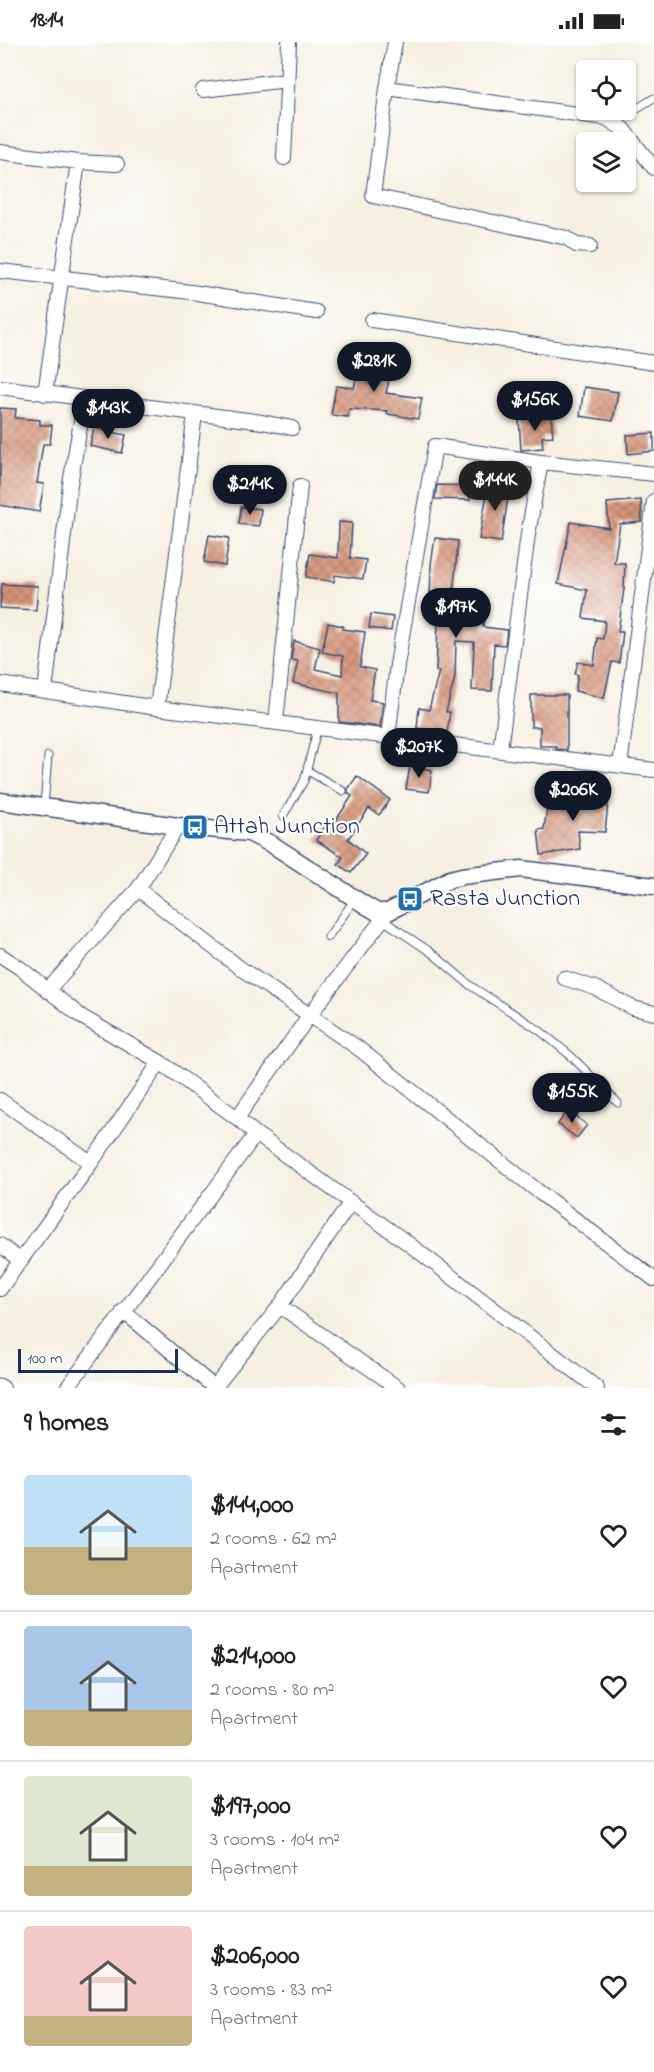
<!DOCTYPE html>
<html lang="en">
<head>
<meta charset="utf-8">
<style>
  :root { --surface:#fff; --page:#f6f6f6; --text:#222; --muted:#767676; --line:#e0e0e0; --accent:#111827 }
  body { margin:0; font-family:"Indie Flower",sans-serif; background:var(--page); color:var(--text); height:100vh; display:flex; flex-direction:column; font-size:22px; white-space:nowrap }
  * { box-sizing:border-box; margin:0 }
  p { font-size:20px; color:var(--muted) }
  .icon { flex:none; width:33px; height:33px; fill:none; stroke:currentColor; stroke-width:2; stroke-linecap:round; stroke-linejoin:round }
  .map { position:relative; height:1346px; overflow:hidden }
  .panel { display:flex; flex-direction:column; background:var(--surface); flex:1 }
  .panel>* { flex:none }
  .controls { position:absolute; left:576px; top:18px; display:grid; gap:12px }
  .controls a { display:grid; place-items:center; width:60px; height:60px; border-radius:6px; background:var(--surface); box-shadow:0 2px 4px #0004; font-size:30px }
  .scale { position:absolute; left:18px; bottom:15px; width:160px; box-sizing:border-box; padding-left:6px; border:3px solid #1b2f5e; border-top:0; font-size:16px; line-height:21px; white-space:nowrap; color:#1b2f5e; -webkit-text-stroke:4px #fff; paint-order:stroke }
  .price { position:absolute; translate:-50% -51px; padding:0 14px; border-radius:21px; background:var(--accent); color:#fff; font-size:20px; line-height:39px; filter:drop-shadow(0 2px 3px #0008) }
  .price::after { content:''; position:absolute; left:50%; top:36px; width:18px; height:14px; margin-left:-9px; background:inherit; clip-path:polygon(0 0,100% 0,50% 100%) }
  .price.selected { background:#222; color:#fff }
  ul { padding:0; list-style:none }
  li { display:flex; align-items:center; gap:18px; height:150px; padding:0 24px }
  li+li { border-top:2px solid var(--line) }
  li span { display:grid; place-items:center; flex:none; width:168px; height:120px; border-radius:6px; color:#555 }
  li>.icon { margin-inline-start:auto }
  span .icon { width:72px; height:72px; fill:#fffc; stroke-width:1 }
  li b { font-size:26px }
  h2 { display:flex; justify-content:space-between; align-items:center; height:72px; padding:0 24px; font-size:26px }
  .status { display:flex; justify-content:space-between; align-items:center; height:42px; padding:0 30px; background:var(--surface); direction:ltr }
  .status svg { height:16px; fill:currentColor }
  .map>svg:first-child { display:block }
</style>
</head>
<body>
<div class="status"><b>18:14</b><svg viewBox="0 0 49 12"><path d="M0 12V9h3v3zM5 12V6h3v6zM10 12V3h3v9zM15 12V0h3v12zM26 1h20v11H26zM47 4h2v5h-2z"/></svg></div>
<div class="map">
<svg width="654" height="1346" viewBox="0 0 654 1346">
  <defs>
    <pattern id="building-cross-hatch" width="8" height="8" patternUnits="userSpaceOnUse" patternTransform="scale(1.5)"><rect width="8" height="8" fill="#d79478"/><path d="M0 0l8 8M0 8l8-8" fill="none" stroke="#ae7966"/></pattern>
  </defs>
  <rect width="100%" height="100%" fill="#fff"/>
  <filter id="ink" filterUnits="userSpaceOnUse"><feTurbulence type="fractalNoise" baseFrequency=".0167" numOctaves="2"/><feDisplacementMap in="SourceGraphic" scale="12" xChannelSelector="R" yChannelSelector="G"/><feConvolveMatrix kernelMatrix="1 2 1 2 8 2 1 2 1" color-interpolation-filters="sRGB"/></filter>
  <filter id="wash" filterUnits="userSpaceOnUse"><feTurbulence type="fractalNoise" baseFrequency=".008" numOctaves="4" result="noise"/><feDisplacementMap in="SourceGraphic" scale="24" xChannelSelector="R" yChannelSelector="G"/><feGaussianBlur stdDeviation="1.35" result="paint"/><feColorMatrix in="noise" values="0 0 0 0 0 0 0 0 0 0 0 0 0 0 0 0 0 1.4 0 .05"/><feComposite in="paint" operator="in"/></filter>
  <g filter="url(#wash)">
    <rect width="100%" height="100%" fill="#f6f0e1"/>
    <g id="blocks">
      <!-- building -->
      <path fill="url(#building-cross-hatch)" d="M361,314L393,321L386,351L422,356L418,377L387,372L388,369L349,367L348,375L331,373L336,344L354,346Z
        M584,345L618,350L613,379L580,374Z
        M0,366L16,367L15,376L40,378V383H52L50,402H43L37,441L44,442L39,470L0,463Z
        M551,375L553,394L542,395L543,406L521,408L519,378Z
        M94,386L126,393L122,411L90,404Z
        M654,391V409L628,412L627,393Z
        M489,440L510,444L501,500L479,497Z
        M437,443L470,444V458L435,457Z
        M641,458L642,480L620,482L614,521H625L624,547L618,590H623L619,621L612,620L604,656L575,649L578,633L575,632L578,620L594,623L597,596L603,597L605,579L583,576L587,548L558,542L571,480L609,486L607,461Z
        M241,465L261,467L259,484L239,482Z
        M339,480L352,481L350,516L366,518L363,537L335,533L334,540L306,535L310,512L338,516Z
        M209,493L229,496L225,524L204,520Z
        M435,496L458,499L452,566L485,569L483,585L507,588L505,603L494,602L492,649L472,648L474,600L456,599L455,635L446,670H450L447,691L417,686L419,666L429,668L439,629H436L439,558L430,557L431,523Z
        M2,542L38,544L36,568L0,566Z
        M371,572L393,575L391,589L369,586Z
        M328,581L343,584L342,587L365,590L360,625L375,628L370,658L383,660L380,685L339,680V651L293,641L298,619L291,618L294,599L320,606L315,627L342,633L343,614L322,610Z
        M531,653H567V708L556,707V704H540V685H531Z
        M410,724L432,728L429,750L406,747Z
        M357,734L390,758L379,773L369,766L348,797L366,812L351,831L338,822L343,815L316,798L326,783L331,786L352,754L348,751V747Z
        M582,748L609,752L605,790L578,789L580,807L541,813L538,788L544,787L548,758L580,762Z
        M568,1068L587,1083L577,1096L558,1082Z"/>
    </g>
  </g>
  <g filter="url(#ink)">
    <use href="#blocks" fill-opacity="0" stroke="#3c4c72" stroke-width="1.5"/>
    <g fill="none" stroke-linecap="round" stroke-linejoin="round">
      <!-- service casing -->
      <g stroke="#3c4c72" stroke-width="9">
        <path id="service" d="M614,80L654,56
          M308,729L343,749
          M44,764L48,714
          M283,774L304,739L318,684
          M383,878L432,911L471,944L539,988L571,1014L618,1061
          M328,895L355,857"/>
      </g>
      <!-- minor casing -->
      <g stroke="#3c4c72" stroke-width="16">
        <path id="minor" d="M395,0L387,46L373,154L567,196L576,203L590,204
          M387,46L606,76L623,87L654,126
          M203,48L287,38
          M0,110L78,120L117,122
          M284,116L289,0
          M0,229L191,250L316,270
          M372,278L654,321
          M0,345L262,380L292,386
          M45,352L78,120
          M0,642L157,666L654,728
          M45,649L70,442L85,357
          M157,666L195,372
          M276,680L300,444
          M388,695L397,623L435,404L541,420L654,432
          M500,708L528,492L541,420
          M620,724L654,459
          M178,784L138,847L240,926L358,1006L539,1150L654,1237
          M0,913L20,926L82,975L160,1020L237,1076L256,1092L409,1202L597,1346
          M564,936L595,946L633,966L654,971
          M47,949L138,847
          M0,1058L91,1121
          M237,1076L309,974L388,870
          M0,1203L21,1219
          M0,1247L91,1121L160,1020
          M280,1264L398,1346
          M123,1269L215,1346
          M0,1344L3,1346
          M67,1346L256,1092
          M214,1346L280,1264L351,1160"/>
      </g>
      <!-- tertiary casing -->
      <g stroke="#3c4c72" stroke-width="19">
        <path id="tertiary" d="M0,759L178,784L249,791L273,803L365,863L377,870H388L450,837L462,834L521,827L654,844"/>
      </g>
      <!-- service -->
      <use href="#service" stroke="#fff" stroke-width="7"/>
      <!-- minor -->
      <use href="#minor" stroke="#fff" stroke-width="14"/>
      <!-- tertiary -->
      <use href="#tertiary" stroke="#fff" stroke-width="16"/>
    </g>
  </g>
  <!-- icons -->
  <defs>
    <g id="bus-square" transform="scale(1.35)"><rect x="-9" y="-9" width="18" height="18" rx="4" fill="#1f6fb2" stroke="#fff"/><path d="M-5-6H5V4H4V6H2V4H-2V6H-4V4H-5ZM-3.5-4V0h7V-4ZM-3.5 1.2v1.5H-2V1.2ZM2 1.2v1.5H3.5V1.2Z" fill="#fff"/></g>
  </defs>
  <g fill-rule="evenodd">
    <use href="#bus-square" x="195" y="785"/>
    <use href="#bus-square" x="410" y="857"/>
  </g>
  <g text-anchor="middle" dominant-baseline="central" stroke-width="4.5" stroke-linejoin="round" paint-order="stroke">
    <!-- poi labels -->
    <g font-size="24" fill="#1b2f5e" stroke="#fff" text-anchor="start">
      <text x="214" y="785">Attah Junction</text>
      <text x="430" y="857">Rasta Junction</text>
    </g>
  </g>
</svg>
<div class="controls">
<a><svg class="icon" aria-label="locate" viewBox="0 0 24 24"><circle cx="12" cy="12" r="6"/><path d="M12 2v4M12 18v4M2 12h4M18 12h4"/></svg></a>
<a><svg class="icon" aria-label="layers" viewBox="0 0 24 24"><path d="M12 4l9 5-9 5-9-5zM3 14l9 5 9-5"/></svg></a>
</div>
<div class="scale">100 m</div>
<b class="price" style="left:374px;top:351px">$281K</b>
<b class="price" style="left:535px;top:390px">$156K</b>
<b class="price" style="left:108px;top:398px">$143K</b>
<b class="price selected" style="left:495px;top:470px">$144K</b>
<b class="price" style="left:250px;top:474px">$214K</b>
<b class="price" style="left:456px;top:597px">$197K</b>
<b class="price" style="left:419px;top:737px">$207K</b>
<b class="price" style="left:573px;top:780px">$206K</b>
<b class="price" style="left:572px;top:1082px">$155K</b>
</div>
<section class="panel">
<h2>9 homes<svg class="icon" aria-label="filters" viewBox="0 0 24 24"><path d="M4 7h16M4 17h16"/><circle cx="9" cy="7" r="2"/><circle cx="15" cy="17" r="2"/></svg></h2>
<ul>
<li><span style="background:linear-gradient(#bfe0f5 60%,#c2b280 0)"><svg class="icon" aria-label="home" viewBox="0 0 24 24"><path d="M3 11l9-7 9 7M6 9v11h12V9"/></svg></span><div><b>$144,000</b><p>2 rooms · 62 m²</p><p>Apartment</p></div><svg class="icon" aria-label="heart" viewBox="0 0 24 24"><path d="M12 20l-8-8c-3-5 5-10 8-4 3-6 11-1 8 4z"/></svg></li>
<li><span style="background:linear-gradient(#a9c7e8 70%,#c2b280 0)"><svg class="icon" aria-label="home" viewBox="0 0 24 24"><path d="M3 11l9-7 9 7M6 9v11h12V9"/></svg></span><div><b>$214,000</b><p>2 rooms · 80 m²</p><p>Apartment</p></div><svg class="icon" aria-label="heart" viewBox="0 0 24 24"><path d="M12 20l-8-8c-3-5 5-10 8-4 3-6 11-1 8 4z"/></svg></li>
<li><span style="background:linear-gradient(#dfe7d0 75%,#c2b280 0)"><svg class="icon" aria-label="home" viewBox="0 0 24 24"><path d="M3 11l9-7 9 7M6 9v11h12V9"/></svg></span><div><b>$197,000</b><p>3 rooms · 104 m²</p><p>Apartment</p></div><svg class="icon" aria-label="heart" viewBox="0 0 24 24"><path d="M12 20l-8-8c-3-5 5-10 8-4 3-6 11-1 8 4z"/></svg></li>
<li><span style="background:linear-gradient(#f6c9c9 75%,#c2b280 0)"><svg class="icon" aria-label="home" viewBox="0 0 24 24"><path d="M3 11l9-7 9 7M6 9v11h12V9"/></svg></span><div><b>$206,000</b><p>3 rooms · 83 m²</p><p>Apartment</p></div><svg class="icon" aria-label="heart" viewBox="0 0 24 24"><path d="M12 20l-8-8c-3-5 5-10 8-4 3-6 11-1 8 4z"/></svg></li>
</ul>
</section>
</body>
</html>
